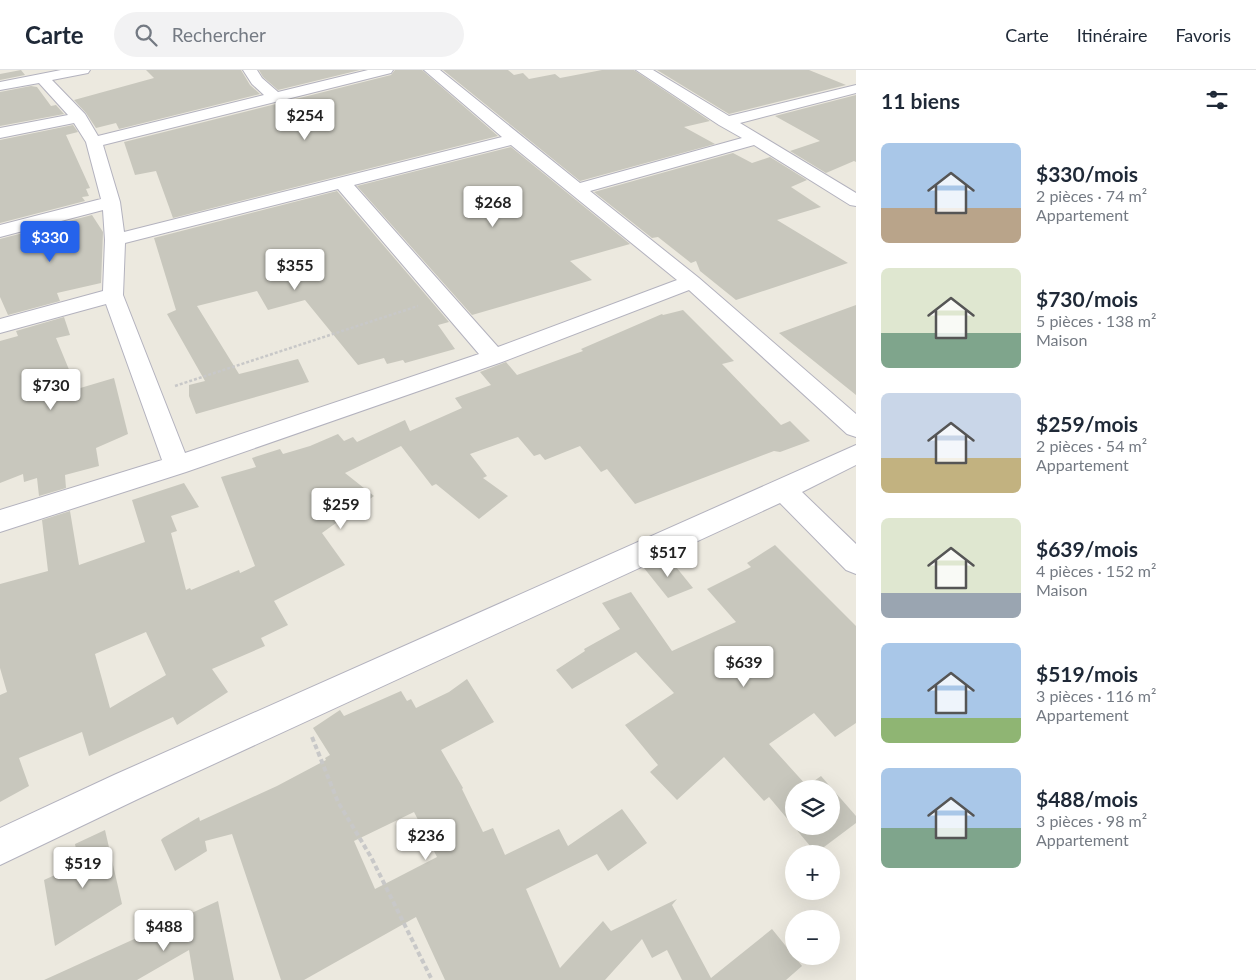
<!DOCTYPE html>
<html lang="fr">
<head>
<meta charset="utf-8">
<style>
  :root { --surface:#fff; --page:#f2f2f3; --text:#1f2937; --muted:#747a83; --line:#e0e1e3; --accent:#2563eb }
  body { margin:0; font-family:Lato,sans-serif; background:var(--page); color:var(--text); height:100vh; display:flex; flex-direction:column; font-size:19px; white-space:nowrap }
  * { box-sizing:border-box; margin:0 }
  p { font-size:16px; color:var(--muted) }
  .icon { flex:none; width:28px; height:28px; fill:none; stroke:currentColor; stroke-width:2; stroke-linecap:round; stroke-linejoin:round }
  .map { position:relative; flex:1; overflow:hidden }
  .drawer { display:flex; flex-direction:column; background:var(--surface); width:400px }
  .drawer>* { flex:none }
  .controls { position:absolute; left:785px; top:710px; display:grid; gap:10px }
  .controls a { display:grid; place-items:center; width:55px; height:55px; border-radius:50%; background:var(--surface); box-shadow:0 5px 20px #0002; font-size:25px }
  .price { position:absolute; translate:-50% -42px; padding:0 11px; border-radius:5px; background:#fff; color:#222; font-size:16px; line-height:32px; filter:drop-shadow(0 1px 2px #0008) }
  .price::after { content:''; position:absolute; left:50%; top:30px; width:15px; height:11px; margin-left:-8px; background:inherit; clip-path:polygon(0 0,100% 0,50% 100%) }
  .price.current { background:var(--accent); color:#fff }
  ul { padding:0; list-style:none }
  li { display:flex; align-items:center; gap:15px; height:125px; padding:0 25px }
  li span { display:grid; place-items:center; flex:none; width:140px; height:100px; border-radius:8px; color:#555 }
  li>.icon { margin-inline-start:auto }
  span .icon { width:60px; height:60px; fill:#fffc; stroke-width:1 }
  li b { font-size:21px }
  h2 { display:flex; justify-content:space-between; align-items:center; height:60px; padding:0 25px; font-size:21px }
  header { display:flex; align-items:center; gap:30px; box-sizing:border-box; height:70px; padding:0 25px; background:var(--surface); border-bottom:1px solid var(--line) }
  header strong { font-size:24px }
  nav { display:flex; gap:28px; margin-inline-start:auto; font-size:18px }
  .search { width:350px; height:45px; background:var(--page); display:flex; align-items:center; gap:12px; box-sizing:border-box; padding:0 18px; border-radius:28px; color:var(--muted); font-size:19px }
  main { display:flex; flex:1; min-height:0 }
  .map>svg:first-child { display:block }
</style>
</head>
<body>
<header>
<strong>Carte</strong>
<div class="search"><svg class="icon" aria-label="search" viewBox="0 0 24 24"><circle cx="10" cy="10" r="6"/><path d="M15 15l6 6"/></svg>Rechercher</div>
<nav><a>Carte</a><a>Itinéraire</a><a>Favoris</a></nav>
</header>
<main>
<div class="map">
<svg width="856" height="910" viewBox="0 0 856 910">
  <rect width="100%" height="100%" fill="#ece9df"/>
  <!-- building -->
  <path fill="#c8c7bd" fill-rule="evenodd" d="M21,0L25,5L0,10V4Z
    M146,0H241L250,15L260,24L119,59L116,53L96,58L86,43L74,30L154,8Z
    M259,0H360L278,20L263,7Z
    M395,0H422L498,66L173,148L156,101L135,105L124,72L391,5Z
    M443,0H508L514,5L523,3L529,9L555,4L560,8L602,0H634L710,51L684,57L715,74L580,111Z
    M657,0H809L846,15L729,44Z
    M31,16L37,17L51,36L56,35L64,44L0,56V22Z
    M856,25V92L854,91L826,103L790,81L820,71L775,46Z
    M73,55L78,62L66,65L90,118L86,119L89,126L82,127L85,131L0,153V70Z
    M511,77L630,174L570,191L592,210L472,245L357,116Z
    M733,83L752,93L770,87L807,110L791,117L821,137L777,150L848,193L736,230L700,201L696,191L691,193L658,167L652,168L594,122Z
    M337,121L449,252L438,255L455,279L405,293L403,290L387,294L384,288L358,295L305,230L268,240L257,221L197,236L239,304L298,289L309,312L196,344L189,326V315L205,311L167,244L176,240L154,168Z
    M92,145L103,162L101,213L57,223L60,231L8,245L0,227V169Z
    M856,235V325L779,263Z
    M683,240L734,291L722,294L781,355L790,351L810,371L780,382L774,381L635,434L607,399L601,402L580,376L545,390L540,384L534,386L518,367L470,384L487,406L483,408L508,426L479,449L436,414L432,416L401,376L345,403L374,426L322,463L345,495L274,531L288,555L261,568L265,576L212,599L228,622L177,655L173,647L89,686L82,662L19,688L29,716L0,732V625L7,622L0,598V514L48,501L42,450L70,441L79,495L145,472L132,430L184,413L199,437L171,446L177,461L171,463L186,520L190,518L191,520L239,500L240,503L255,496L221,407L256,397L252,388L280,379L283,384L310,376L338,364L344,371L353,367L357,372L405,350L410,361L462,338L455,328L491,315L480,302L506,292L517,305L583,281L581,279L662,244L663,245ZM146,562L166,605L110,638L95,584Z
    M64,247L70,265L56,268L77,319L114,308L128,364L96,378L99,396L65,405L66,418L39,426L37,408L24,412L23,404L0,413V271L18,266L16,261Z
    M775,475L856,556V653L835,667L814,643L769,674L807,716L821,706L856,746V753L816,783L769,727L764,731L724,687L677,730L650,702L658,695L625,655L674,623L636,582L572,619L556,600L585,581L584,579L620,559L602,533L631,522L672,581L736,552L707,519L751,497L747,493ZM794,719H831V756H794Z
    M668,487L693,518L668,528L644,498Z
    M467,609L494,652L441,680L463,718L462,719L483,762L493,758L505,785L559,759L568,776L622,739L647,773L608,801L597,784L526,819L560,898L603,851L611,861L677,829L672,835L711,908L772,859L802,896L786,910H682L667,880L652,888L642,869L605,910H445L416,847L304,910H281L232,764L205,771L207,781L175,801L161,770L163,768L199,747L200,751L277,716L326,690L325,688L330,685L313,658L340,640L344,646L401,621L407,631L411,629L416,638L449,622ZM414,742L437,787L375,819L354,771Z
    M105,760L122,834L55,876L44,810L79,794L75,774Z
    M218,831L234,910H194L189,880L137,910H44Z"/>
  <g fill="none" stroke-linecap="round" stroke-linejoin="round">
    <!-- minor casing -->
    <g stroke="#b3b2be" stroke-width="2">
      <path id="minor" d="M61,0H90L88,3L52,10L85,44L98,66L264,25L252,14L243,0H257L262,8L278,22L368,0H393L391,3L103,75L120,132L124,162L502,67L424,0H440L580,113L742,68L719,55L636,0H653L729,46L856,15V23L740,53L856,123V136L850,135L754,75L590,121L699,208L856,344V367L847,364L689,220L502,292L186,402L0,462V440L162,390L106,234L0,263V249L103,221L105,170L103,140L0,167V155L101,129L86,72L74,53L0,68V58L68,45L39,13L0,20V12ZM511,75L677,210L498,277L354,115ZM338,119L479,284L185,383L123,225L125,173Z
        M856,375V395L802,422L856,474V504L846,500L780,433L138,729L0,795V758L114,705Z"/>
    </g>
    <!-- path-far1 -->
    <path stroke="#c8c8c8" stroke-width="2.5" stroke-dasharray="3 2" stroke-linecap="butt" d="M175,316L418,236"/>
    <!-- path -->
    <path stroke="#c8c8c8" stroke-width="4" stroke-dasharray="5 3" stroke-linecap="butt" d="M312,667L338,732L371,787L432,910"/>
    <!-- minor -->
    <use href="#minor" fill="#fff" fill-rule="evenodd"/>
  </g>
</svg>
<div class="controls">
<a><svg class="icon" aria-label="layers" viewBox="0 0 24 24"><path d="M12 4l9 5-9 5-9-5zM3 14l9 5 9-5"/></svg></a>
<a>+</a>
<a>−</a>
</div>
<b class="price" style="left:305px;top:71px">$254</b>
<b class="price" style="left:493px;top:158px">$268</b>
<b class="price current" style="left:50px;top:193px">$330</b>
<b class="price" style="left:295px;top:221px">$355</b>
<b class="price" style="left:51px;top:341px">$730</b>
<b class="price" style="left:341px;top:460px">$259</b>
<b class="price" style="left:668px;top:508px">$517</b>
<b class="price" style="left:744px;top:618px">$639</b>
<b class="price" style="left:426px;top:791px">$236</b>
<b class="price" style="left:83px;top:819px">$519</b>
<b class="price" style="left:164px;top:882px">$488</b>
</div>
<section class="drawer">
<h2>11 biens<svg class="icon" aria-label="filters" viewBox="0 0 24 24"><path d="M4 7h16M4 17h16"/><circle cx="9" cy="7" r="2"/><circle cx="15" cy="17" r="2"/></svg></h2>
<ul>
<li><span style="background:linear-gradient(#a9c7e8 65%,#b9a48a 0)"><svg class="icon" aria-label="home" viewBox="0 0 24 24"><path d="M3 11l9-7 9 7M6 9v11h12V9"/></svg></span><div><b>$330/mois</b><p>2 pièces · 74 m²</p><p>Appartement</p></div></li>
<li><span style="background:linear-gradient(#dfe7d0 65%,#7fa58c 0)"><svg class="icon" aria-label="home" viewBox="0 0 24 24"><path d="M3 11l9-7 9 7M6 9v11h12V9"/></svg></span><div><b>$730/mois</b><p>5 pièces · 138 m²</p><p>Maison</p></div></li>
<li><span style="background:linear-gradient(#c9d6e8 65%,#c2b280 0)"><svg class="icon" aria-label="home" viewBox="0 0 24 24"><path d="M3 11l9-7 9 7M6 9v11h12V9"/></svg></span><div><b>$259/mois</b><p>2 pièces · 54 m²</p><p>Appartement</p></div></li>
<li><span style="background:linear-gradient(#dfe7d0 75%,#9aa5b1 0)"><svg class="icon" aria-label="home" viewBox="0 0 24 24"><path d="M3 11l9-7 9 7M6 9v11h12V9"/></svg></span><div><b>$639/mois</b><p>4 pièces · 152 m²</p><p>Maison</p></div></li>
<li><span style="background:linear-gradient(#a9c7e8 75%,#8fb573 0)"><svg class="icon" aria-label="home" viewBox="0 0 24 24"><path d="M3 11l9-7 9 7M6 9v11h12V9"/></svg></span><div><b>$519/mois</b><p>3 pièces · 116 m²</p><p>Appartement</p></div></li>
<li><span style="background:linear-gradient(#a9c7e8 60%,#7fa58c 0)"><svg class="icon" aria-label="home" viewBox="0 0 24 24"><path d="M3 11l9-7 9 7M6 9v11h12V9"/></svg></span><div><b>$488/mois</b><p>3 pièces · 98 m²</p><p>Appartement</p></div></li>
</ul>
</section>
</main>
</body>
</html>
